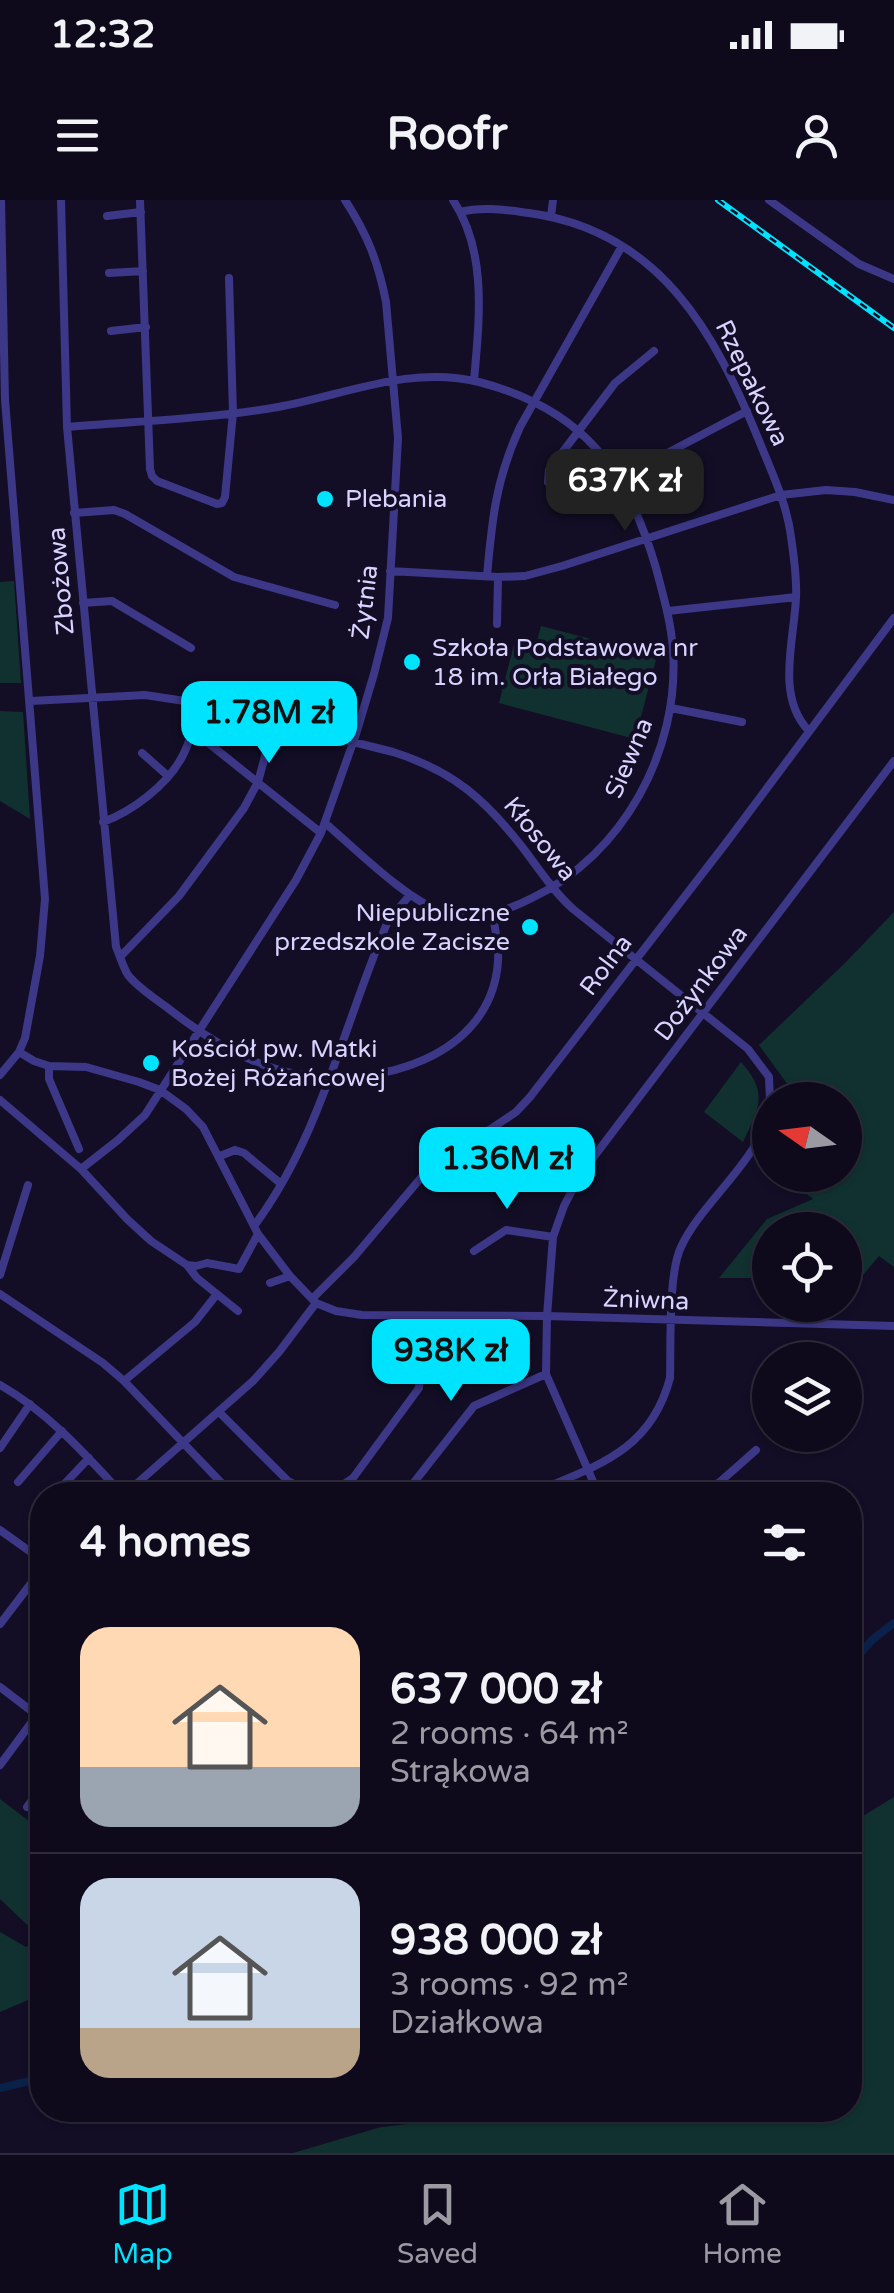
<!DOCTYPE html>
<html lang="en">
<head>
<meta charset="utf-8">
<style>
  :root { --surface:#0e0a1c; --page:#1c1829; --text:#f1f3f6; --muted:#9b9aa3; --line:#2e2b3b; --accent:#00e3ff }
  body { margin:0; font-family:"Varela Round",sans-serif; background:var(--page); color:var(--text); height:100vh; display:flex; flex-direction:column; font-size:38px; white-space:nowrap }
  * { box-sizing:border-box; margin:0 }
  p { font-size:32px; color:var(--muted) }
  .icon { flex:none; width:55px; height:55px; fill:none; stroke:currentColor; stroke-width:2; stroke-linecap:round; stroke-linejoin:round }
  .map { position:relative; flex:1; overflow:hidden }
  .drawer { position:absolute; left:30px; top:1282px; width:832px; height:640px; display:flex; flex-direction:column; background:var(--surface); border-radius:40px; box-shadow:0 2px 8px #0004,0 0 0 2px var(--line) }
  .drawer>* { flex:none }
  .needle { width:65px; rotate:284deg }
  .buttons { position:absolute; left:752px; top:882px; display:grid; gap:20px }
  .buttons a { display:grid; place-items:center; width:110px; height:110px; border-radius:50%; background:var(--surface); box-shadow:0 2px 8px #0004,0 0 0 2px var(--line); font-size:50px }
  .price { position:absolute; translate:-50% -85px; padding:0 22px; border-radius:20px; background:var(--accent); color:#111; font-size:32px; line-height:65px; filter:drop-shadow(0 2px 5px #0008) }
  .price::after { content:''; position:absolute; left:50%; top:60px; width:30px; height:22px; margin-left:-15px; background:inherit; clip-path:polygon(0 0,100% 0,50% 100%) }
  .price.current { background:#222; color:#fff }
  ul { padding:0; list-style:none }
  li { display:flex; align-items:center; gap:30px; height:250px; padding:0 50px }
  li+li { border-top:2px solid var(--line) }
  li span { display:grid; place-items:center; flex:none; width:280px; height:200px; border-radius:30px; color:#555 }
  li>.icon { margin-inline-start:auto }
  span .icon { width:120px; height:120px; fill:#fffc; stroke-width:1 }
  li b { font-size:42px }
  h2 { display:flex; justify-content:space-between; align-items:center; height:120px; padding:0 50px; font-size:42px }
  .status { display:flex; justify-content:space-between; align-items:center; height:70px; padding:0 50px; background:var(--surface); direction:ltr }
  .status svg { height:28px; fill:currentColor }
  header { display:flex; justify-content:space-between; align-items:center; height:130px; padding:0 50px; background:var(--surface); font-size:45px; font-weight:700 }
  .menu { display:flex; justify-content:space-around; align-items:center; height:140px; border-top:2px solid var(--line); background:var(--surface); font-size:28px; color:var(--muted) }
  .menu a { display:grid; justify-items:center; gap:5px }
  .menu .current { color:var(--accent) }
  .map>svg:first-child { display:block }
</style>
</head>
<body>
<div class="status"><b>12:32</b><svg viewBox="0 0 49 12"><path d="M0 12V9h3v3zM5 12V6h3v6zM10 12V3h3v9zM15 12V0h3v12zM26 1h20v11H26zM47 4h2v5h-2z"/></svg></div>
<header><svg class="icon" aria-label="menu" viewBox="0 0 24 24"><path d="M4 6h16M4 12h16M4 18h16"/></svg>Roofr<svg class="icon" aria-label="person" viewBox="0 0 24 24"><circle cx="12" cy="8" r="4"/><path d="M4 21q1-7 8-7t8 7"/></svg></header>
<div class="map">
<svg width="894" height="1953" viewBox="0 0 894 1953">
  <rect width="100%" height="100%" fill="#130e26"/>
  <!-- green -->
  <path fill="#113130" d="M14,381L21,483H0V382Z
    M541,426L657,456L635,539L499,503L515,440L536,445Z
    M0,511L23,512L30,619L0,601Z
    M894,712V1067L879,1056L857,1082L845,1081V1030H770V1078H719L767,1019L813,999L783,975H845V900H786L791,889L759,845L845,763Z
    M741,862C769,893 759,909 743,942L704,912Z
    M894,1597V1953H293L381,1927L491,1915L502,1910H850V1624Z
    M0,1599L42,1631V1794L0,1812V1732L26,1747L41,1738L0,1699Z"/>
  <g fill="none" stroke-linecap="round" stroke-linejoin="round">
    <!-- canal -->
    <path stroke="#0a2149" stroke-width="8" d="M850,1465L872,1440L894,1423
      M0,1888L42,1878"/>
    <!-- minor -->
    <path stroke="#3c3887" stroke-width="8" d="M61,0L67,227L116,747C120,756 123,767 128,775C138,788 156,799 169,809C206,838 250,866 297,874C377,889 492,857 498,761C499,745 495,730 493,715
      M140,0L150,269L152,276L157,281L217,304L222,303L225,297L233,213L229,78
      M453,0C488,53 479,121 474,181
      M769,0L859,64L894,79
      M460,12C483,6 506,10 529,13C660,31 715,132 760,243C772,273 787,304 791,337C794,357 797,377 796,398C794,441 776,496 808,530
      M107,16L141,12
      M551,16L553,0
      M109,73L143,71
      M111,131L146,127
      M67,227C137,221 209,219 278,207C345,195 409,165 479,182C583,209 627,269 656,368C663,395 671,421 673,450C680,550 623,655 532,698C504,712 477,722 445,713C407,701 357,650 325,623
      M620,278L747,211
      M548,282L549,270L615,183L654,151
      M74,313L114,310L125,314L234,377L335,405
      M390,371L498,377L525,376L562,366L781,295L826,290L855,292L894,300
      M487,376C492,319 496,279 520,227L622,46
      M83,403L112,401L191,448
      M668,411L796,397
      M497,424L498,377
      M31,501L145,495L198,503L393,552C453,571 485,599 523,648C539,669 553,691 573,709L748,849L769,877L770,900
      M671,508L742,522
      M192,530L321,633
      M142,553L168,576
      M103,622C133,611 167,585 182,557C191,541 194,522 198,503
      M120,757L179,696L244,608L258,582L274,523
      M19,852L34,861L49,866L86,867L139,882L160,890L186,909L203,927L258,1034L290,1076L316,1103L336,1111L362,1115L547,1116L894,1126
      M49,866V879L79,949
      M0,875L19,852L25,838L40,756L45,699L5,200L1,0
      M0,900L81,969L127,1019L151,1041L187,1065L197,1078L238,1111
      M220,956L235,950L244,953L280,983
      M81,969L118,940L145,915L296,680L321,633L356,534L374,474L388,418L398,238L386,102C378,61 367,34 345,0
      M254,1026C321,936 344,823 388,721L409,696
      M474,1051L506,1030L553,1037
      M187,1065L196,1066L207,1063L239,1069L258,1034
      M0,1075L28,985
      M270,1083L290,1076
      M0,1094L103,1163L124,1181L233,1295
      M312,1099L354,1057L425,973L516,912L530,897L726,643L894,418
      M124,1181L195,1122L217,1094
      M0,1185C49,1213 85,1254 123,1295
      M219,1212L288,1281C313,1295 331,1295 353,1278L419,1188L423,1116
      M0,1248L30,1204
      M18,1282L62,1231
      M54,1295L89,1258
      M124,1295L253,1181L279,1152L316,1103
      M404,1295L474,1206L546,1174
      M528,1295C592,1267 650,1254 670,1178C671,1146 668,1074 681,1047C703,999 767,955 770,902
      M599,1295L546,1174L547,1116L553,1037L564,1006L580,975L894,561
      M699,1295L721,1281L756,1250
      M41,1309L42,1308
      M0,1330L42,1360
      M0,1424L42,1369
      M0,1487L42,1519
      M0,1565L37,1515
      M27,1607L42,1586"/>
    <!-- rail casing -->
    <g stroke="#00e3ff" stroke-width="6">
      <path id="rail" d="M718,0L894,128"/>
    </g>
    <!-- rail -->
    <use href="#rail" stroke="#130e26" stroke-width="2.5" stroke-dasharray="8" stroke-linecap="butt"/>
  </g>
  <!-- markers -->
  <g fill="#00e3ff" stroke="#130e26" stroke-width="4">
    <circle cx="325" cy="299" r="10"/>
    <circle cx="412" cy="462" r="10"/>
    <circle cx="530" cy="727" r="10"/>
    <circle cx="151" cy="863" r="10"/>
  </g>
  <g text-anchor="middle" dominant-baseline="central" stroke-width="8" stroke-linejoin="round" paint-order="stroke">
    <!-- street labels -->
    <g font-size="25" fill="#d9d4ff" stroke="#130e26">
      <text transform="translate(752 183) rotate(64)">Rzepakowa</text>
      <text transform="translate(61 381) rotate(-95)">Zbożowa</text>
      <text transform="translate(365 402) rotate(-83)">Żytnia</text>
      <text transform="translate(629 558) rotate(-67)">Siewna</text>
      <text transform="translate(540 639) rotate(51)">Kłosowa</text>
      <text transform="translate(606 765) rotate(-53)">Rolna</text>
      <text transform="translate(701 783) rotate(-53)">Dożynkowa</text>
      <text transform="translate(646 1100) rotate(2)">Żniwna</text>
    </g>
    <!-- poi labels -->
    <g font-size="25" fill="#d9d4ff" stroke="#130e26" text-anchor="start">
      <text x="345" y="299">Plebania</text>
      <text x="432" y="448">Szkoła Podstawowa nr<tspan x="432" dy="29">18 im. Orła Białego</tspan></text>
      <text x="510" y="713" text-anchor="end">Niepubliczne<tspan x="510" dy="29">przedszkole Zacisze</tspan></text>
      <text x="171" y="849">Kościół pw. Matki<tspan x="171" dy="29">Bożej Różańcowej</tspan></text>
    </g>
  </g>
</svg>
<div class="buttons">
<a><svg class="needle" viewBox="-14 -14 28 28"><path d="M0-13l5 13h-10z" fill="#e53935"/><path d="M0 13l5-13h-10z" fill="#9b9aa3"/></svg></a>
<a><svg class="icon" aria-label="locate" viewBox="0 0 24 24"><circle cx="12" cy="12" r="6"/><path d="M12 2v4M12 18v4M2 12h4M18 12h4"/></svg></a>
<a><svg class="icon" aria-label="layers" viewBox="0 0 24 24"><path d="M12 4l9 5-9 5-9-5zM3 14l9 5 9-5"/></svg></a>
</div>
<b class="price current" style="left:625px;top:334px">637K zł</b>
<b class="price" style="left:269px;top:566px">1.78M zł</b>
<b class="price" style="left:507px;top:1012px">1.36M zł</b>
<b class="price" style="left:451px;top:1204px">938K zł</b>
<section class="drawer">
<h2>4 homes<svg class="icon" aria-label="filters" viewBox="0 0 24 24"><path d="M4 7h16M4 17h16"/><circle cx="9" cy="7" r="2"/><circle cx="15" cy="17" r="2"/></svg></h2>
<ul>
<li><span style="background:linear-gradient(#ffd9b3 70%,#9aa5b1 0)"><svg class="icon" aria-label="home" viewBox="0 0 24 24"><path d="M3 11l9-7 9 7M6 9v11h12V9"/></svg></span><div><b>637 000 zł</b><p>2 rooms · 64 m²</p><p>Strąkowa</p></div></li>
<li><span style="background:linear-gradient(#c9d6e8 75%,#b9a48a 0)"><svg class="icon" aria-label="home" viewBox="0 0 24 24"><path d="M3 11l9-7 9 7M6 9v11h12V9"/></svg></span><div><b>938 000 zł</b><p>3 rooms · 92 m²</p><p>Działkowa</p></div></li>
</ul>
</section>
</div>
<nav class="menu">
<a class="current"><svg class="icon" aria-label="map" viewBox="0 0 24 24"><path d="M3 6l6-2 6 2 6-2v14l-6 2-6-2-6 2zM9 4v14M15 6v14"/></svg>Map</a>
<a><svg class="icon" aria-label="saved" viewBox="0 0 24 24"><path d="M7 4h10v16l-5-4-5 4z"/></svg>Saved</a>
<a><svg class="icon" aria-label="home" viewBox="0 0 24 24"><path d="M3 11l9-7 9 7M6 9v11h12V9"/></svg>Home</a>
</nav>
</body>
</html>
